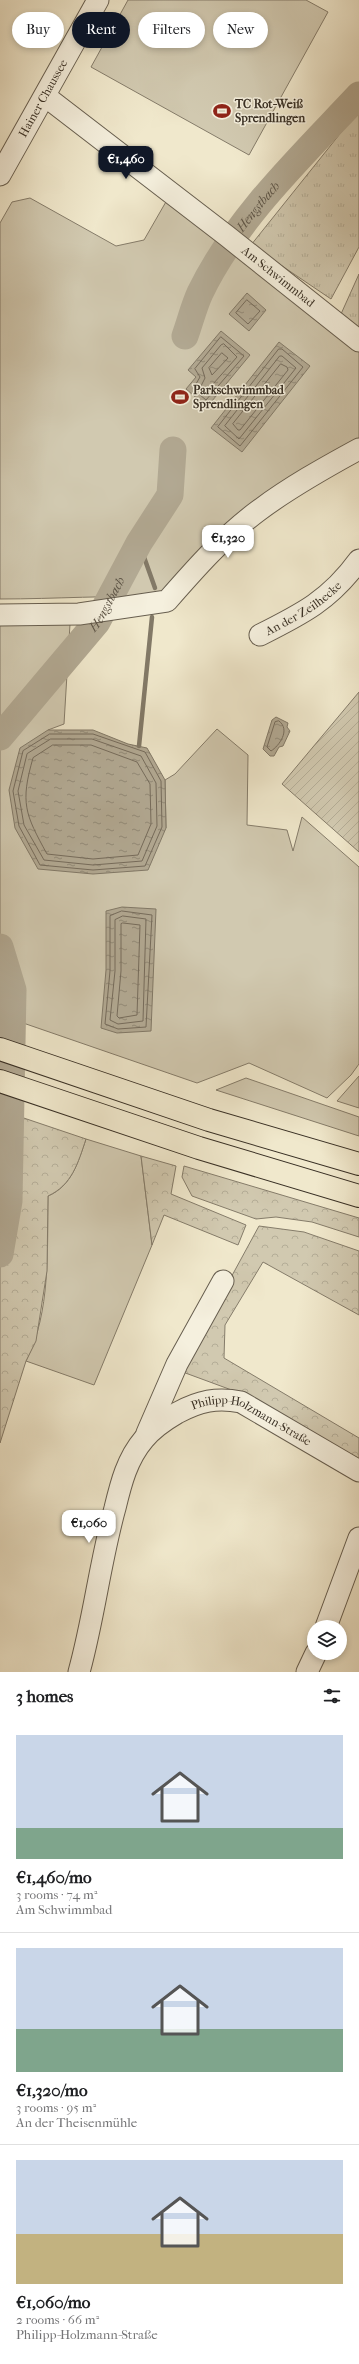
<!DOCTYPE html>
<html lang="en">
<head>
<meta charset="utf-8">
<style>
  :root { --surface:#fff; --page:#f2f2f2; --text:#202124; --muted:#757577; --line:#e0e0e0; --accent:#111827 }
  body { margin:0; font-family:"IM FELL French Canon",serif; background:var(--page); color:var(--text); height:100vh; display:flex; flex-direction:column; font-size:15px; white-space:nowrap }
  * { box-sizing:border-box; margin:0 }
  p { font-size:13px; color:var(--muted) }
  .icon { flex:none; width:22px; height:22px; fill:none; stroke:currentColor; stroke-width:2; stroke-linecap:round; stroke-linejoin:round }
  .map { position:relative; height:1672px; overflow:hidden }
  .side { display:flex; flex-direction:column; background:var(--surface); flex:1 }
  .side>* { flex:none }
  .hud { position:absolute; left:12px; top:12px; width:335px; height:36px; display:flex; gap:8px }
  .buttons { position:absolute; left:307px; top:1620px; display:grid; gap:8px }
  .buttons a { display:grid; place-items:center; width:40px; height:40px; border-radius:50%; background:var(--surface); box-shadow:0 2px 6px #0003; font-size:20px }
  .price { position:absolute; translate:-50% -34px; padding:0 9px; border-radius:8px; background:#fff; color:#222; font-size:13px; line-height:26px; filter:drop-shadow(0 1px 2px #0008) }
  .price::after { content:''; position:absolute; left:50%; top:24px; width:12px; height:9px; margin-left:-6px; background:inherit; clip-path:polygon(0 0,100% 0,50% 100%) }
  .price.current { background:var(--accent); color:#fff }
  ul { padding:0; list-style:none }
  li { display:grid; align-content:center; gap:8px; height:212px; padding:0 16px }
  li+li { border-top:1px solid var(--line) }
  li span { display:grid; place-items:center; height:124px; border-radius:0px; color:#555 }
  li>.icon { margin-inline-start:auto }
  span .icon { width:72px; height:72px; fill:#fffc; stroke-width:1 }
  li b { font-size:17px }
  h2 { display:flex; justify-content:space-between; align-items:center; height:48px; padding:0 16px; font-size:17px }
  .pill { padding:0 14px; border-radius:18px; background:var(--surface); box-shadow:0 2px 6px #0003; font-size:14px; line-height:36px }
  .pill.current { background:var(--accent); color:#fff }
  .map>svg:first-child { display:block }
</style>
</head>
<body>
<div class="map">
<svg width="359" height="1672" viewBox="0 0 359 1672">
  <defs>
    <pattern id="forest-crowns" width="20" height="18" patternUnits="userSpaceOnUse"><rect width="20" height="18" fill="#d1c9b0"/><path d="M2 6a3 3 0 1 1 6 0M12 15a3 3 0 1 1 6 0" fill="none" stroke="#b4ad97"/></pattern>
    <pattern id="park-tufts" width="24" height="20" patternUnits="userSpaceOnUse"><rect width="24" height="20" fill="#d1c9b0"/><path d="M3 7l-1-3M5 7V3M7 7l1-3M15 17l-1-3M17 17v-4M19 17l1-3" fill="none" stroke="#b4ad97"/></pattern>
    <pattern id="garden-furrows" width="10" height="10" patternUnits="userSpaceOnUse"><rect width="10" height="10" fill="#d1c9b0"/><path d="M-1 1l2-2M0 10L10 0M9 11l2-2" fill="none" stroke="#b4ad97"/></pattern>
    <pattern id="water-ripples" width="26" height="14" patternUnits="userSpaceOnUse"><rect width="26" height="14" fill="#b2a993"/><path d="M2 4q2-2 4 0t4 0M15 11q2-2 4 0t4 0" fill="none" stroke="#928a78"/></pattern>
  </defs>
  <rect width="100%" height="100%" fill="#f0e8cc"/>
  <filter id="stains"><feTurbulence type="fractalNoise" baseFrequency=".005" numOctaves="4"/><feColorMatrix values="0 0 0 0 .2 0 0 0 0 .09 0 0 0 0 .02 0 0 0 .5 -.17"/></filter>
  <radialGradient id="worn" r=".72"><stop offset=".6" stop-color="#630" stop-opacity="0"/><stop offset="1" stop-color="#630" stop-opacity=".3"/></radialGradient>
  <!-- grass -->
  <path fill="#d1c9b0" stroke="#857c6a" d="M128,0H306L328,12L249,155L91,67Z
    M30,198L116,246L144,240L167,200L359,351V443L165,597C110,595 55,599 0,599V223L12,202Z
    M0,623L70,624L64,724L48,730L166,828L165,780L175,774L217,729L248,755L247,825L287,830L293,851L302,817L359,867V1064L351,1075L327,1098L249,1063L197,1083L0,1015Z
    M359,1076V1108L337,1101Z
    M246,1078L359,1117V1136L216,1090Z
    M86,1139L141,1156L152,1245L94,1385L26,1361C51,1312 47,1250 48,1196C72,1186 78,1162 86,1139Z"/>
  <!-- forest -->
  <path fill="url(#forest-crowns)" stroke="#857c6a" d="M0,1110L86,1139C78,1163 72,1185 48,1196L47,1271L36,1341L26,1361L0,1443Z
    M141,1156L176,1166L171,1194L246,1225L238,1245L164,1215L152,1245Z
    M184,1166L359,1218V1237L312,1222L276,1217L256,1219L192,1196L182,1177Z
    M259,1226L304,1232L359,1251V1315L263,1262L225,1325L224,1358L359,1438V1462L237,1392L180,1371Z"/>
  <!-- park -->
  <path fill="url(#park-tufts)" stroke="#857c6a" d="M359,110V247L331,299L251,245Z
    M359,274V329L341,314Z"/>
  <!-- garden -->
  <path fill="url(#garden-furrows)" stroke="#857c6a" d="M359,692V852L282,784Z"/>
  <!-- water -->
  <path fill="url(#water-ripples)" stroke="#827967" d="M247,293L266,310L249,331L229,314Z
    M221,331L250,355L207,407L186,389L196,377L188,370Z
    M279,342L310,366L242,452L211,428Z
    M276,717L288,723L287,727L290,731L283,746L279,747L274,756H270L263,749L272,720Z
    M48,730H93L128,744L147,748L165,780L166,828L148,870L93,874L38,869L15,828L9,790L20,748Z
    M122,907L156,909L151,1031L117,1033L101,1028L106,970V911Z"/>
  <g fill="none" stroke-linecap="round" stroke-linejoin="round">
    <!-- shore -->
    <path stroke="#766c5c" stroke-width="1" d="M247,300L260,311L248,324L236,313Z
      M221,337L244,356L206,400L193,389L200,377L195,369Z
      M224,344L237,357L205,393L200,388L205,378L202,368L221,345Z
      M279,349H282L303,367L240,446L218,427Z
      M222,353L228,358L212,375L209,368Z
      M280,356H282L296,368L239,439L225,426Z
      M281,364L287,367L288,370L240,430H238L233,424Z
      M279,721C291,730 279,746 271,751L267,747L275,722Z
      M50,734H93L145,752L161,781L162,827L145,866L93,870L40,865L19,826L13,791L23,751Z
      M51,739H92L141,756L156,783L157,826L142,861L93,865L44,860L24,825L18,791L27,754Z
      M53,745H91L137,762L150,784L151,824L138,855L93,859L47,854C25,814 20,803 33,758Z
      M122,911L152,915L146,1027L118,1029L105,1024L110,971V916Z
      M123,916L146,919L143,1021L118,1024L110,1020L115,971V920Z
      M123,923L140,925L137,1015L119,1018L117,1016L121,971V924Z"/>
    <!-- stream -->
    <path stroke="#827967" stroke-width="4.5" d="M139,543L155,588
      M139,746L152,617"/>
    <!-- river -->
    <g stroke="#b2a993" stroke-width="27">
      <path id="s1" d="M185,336C190,322 194,306 200,293C236,218 303,155 359,95"/>
      <path id="s2" d="M0,737L97,622L139,543L170,495L173,450"/>
      <path d="M0,947L13,990L9,1201L0,1254"/>
    </g>
    <!-- minor casing -->
    <g stroke="#675e4f" stroke-width="23">
      <g id="minor">
        <path id="s3" d="M45,96L227,236L359,341"/>
        <path id="s4" d="M0,175L98,0"/>
        <path d="M0,615L79,614L167,601C195,569 223,537 258,511C290,487 324,468 359,449"/>
        <path id="s5" d="M260,635C302,614 330,600 359,560"/>
        <path d="M147,1433L177,1364L223,1281"/>
        <path d="M326,1627L359,1538"/>
        <path id="s6" d="M79,1672C94,1618 100,1562 115,1508C121,1483 127,1459 144,1439C153,1428 165,1420 177,1413C199,1401 217,1397 241,1402L359,1471"/>
        <path d="M307,1672L316,1653"/>
      </g>
    </g>
    <!-- highway casing -->
    <g stroke="#393025" stroke-width="24">
      <path id="highway" d="M0,1049L209,1120L359,1164
        M0,1081L199,1148L359,1196"/>
    </g>
    <!-- minor -->
    <use href="#minor" stroke="#f5f0de" stroke-width="21"/>
    <!-- highway -->
    <use href="#highway" stroke="#f0e8cc" stroke-width="22"/>
  </g>
  <!-- icons -->
  <defs>
    <g id="stadium-bare" transform="scale(1.38)"><path d="M0-5a6.5 5 0 1 0 0 10a6.5 5 0 1 0 0-10ZM-3.5-1.8h7v3.6h-7Z" fill="#8f2418" stroke="#f5f0de" stroke-width="2.5" paint-order="stroke"/></g>
  </defs>
  <g fill-rule="evenodd">
    <use href="#stadium-bare" x="222" y="111"/>
    <use href="#stadium-bare" x="180" y="397"/>
  </g>
  <g text-anchor="middle" dominant-baseline="central" stroke-width="3" stroke-linejoin="round" paint-order="stroke">
    <!-- street labels -->
    <g font-size="12" fill="#393025" stroke="#f5f0de">
      <text stroke="none"><textPath href="#s4" startOffset="88">Hainer Chaussee</textPath></text>
      <text stroke="none"><textPath href="#s3" startOffset="295">Am Schwimmbad</textPath></text>
      <text stroke="none"><textPath href="#s5" startOffset="51">An der Zeilhecke</textPath></text>
      <text stroke="none"><textPath href="#s6" startOffset="367">Philipp-Holzmann-Straße</textPath></text>
    </g>
    <!-- poi labels -->
    <g font-size="12" font-weight="bold" fill="#393025" stroke="#f5f0de" text-anchor="start">
      <text x="235" y="104">TC Rot-Weiß<tspan x="235" dy="14">Sprendlingen</tspan></text>
      <text x="193" y="390">Parkschwimmbad<tspan x="193" dy="14">Sprendlingen</tspan></text>
    </g>
    <!-- water labels -->
    <g font-size="13" font-style="italic" fill="#5d5446" stroke="#f5f0de">
      <text stroke="none"><textPath href="#s1" startOffset="150">Hengstbach</textPath></text>
      <text stroke="none"><textPath href="#s2" startOffset="171">Hengstbach</textPath></text>
    </g>
  </g>
  <rect width="100%" height="100%" filter="url(#stains)"/>
  <rect width="100%" height="100%" fill="url(#worn)"/>
</svg>
<div class="buttons">
<a><svg class="icon" aria-label="layers" viewBox="0 0 24 24"><path d="M12 4l9 5-9 5-9-5zM3 14l9 5 9-5"/></svg></a>
</div>
<b class="price current" style="left:126px;top:180px">€1,460</b>
<b class="price" style="left:228px;top:559px">€1,320</b>
<b class="price" style="left:89px;top:1544px">€1,060</b>
<div class="hud">
<a class="pill">Buy</a>
<a class="pill current">Rent</a>
<a class="pill">Filters</a>
<a class="pill">New</a>
</div>
</div>
<section class="side">
<h2>3 homes<svg class="icon" aria-label="filters" viewBox="0 0 24 24"><path d="M4 7h16M4 17h16"/><circle cx="9" cy="7" r="2"/><circle cx="15" cy="17" r="2"/></svg></h2>
<ul>
<li><span style="background:linear-gradient(#c9d6e8 75%,#7fa58c 0)"><svg class="icon" aria-label="home" viewBox="0 0 24 24"><path d="M3 11l9-7 9 7M6 9v11h12V9"/></svg></span><div><b>€1,460/mo</b><p>3 rooms · 74 m²</p><p>Am Schwimmbad</p></div></li>
<li><span style="background:linear-gradient(#c9d6e8 65%,#7fa58c 0)"><svg class="icon" aria-label="home" viewBox="0 0 24 24"><path d="M3 11l9-7 9 7M6 9v11h12V9"/></svg></span><div><b>€1,320/mo</b><p>3 rooms · 95 m²</p><p>An der Theisenmühle</p></div></li>
<li><span style="background:linear-gradient(#c9d6e8 60%,#c2b280 0)"><svg class="icon" aria-label="home" viewBox="0 0 24 24"><path d="M3 11l9-7 9 7M6 9v11h12V9"/></svg></span><div><b>€1,060/mo</b><p>2 rooms · 66 m²</p><p>Philipp-Holzmann-Straße</p></div></li>
</ul>
</section>
</body>
</html>
